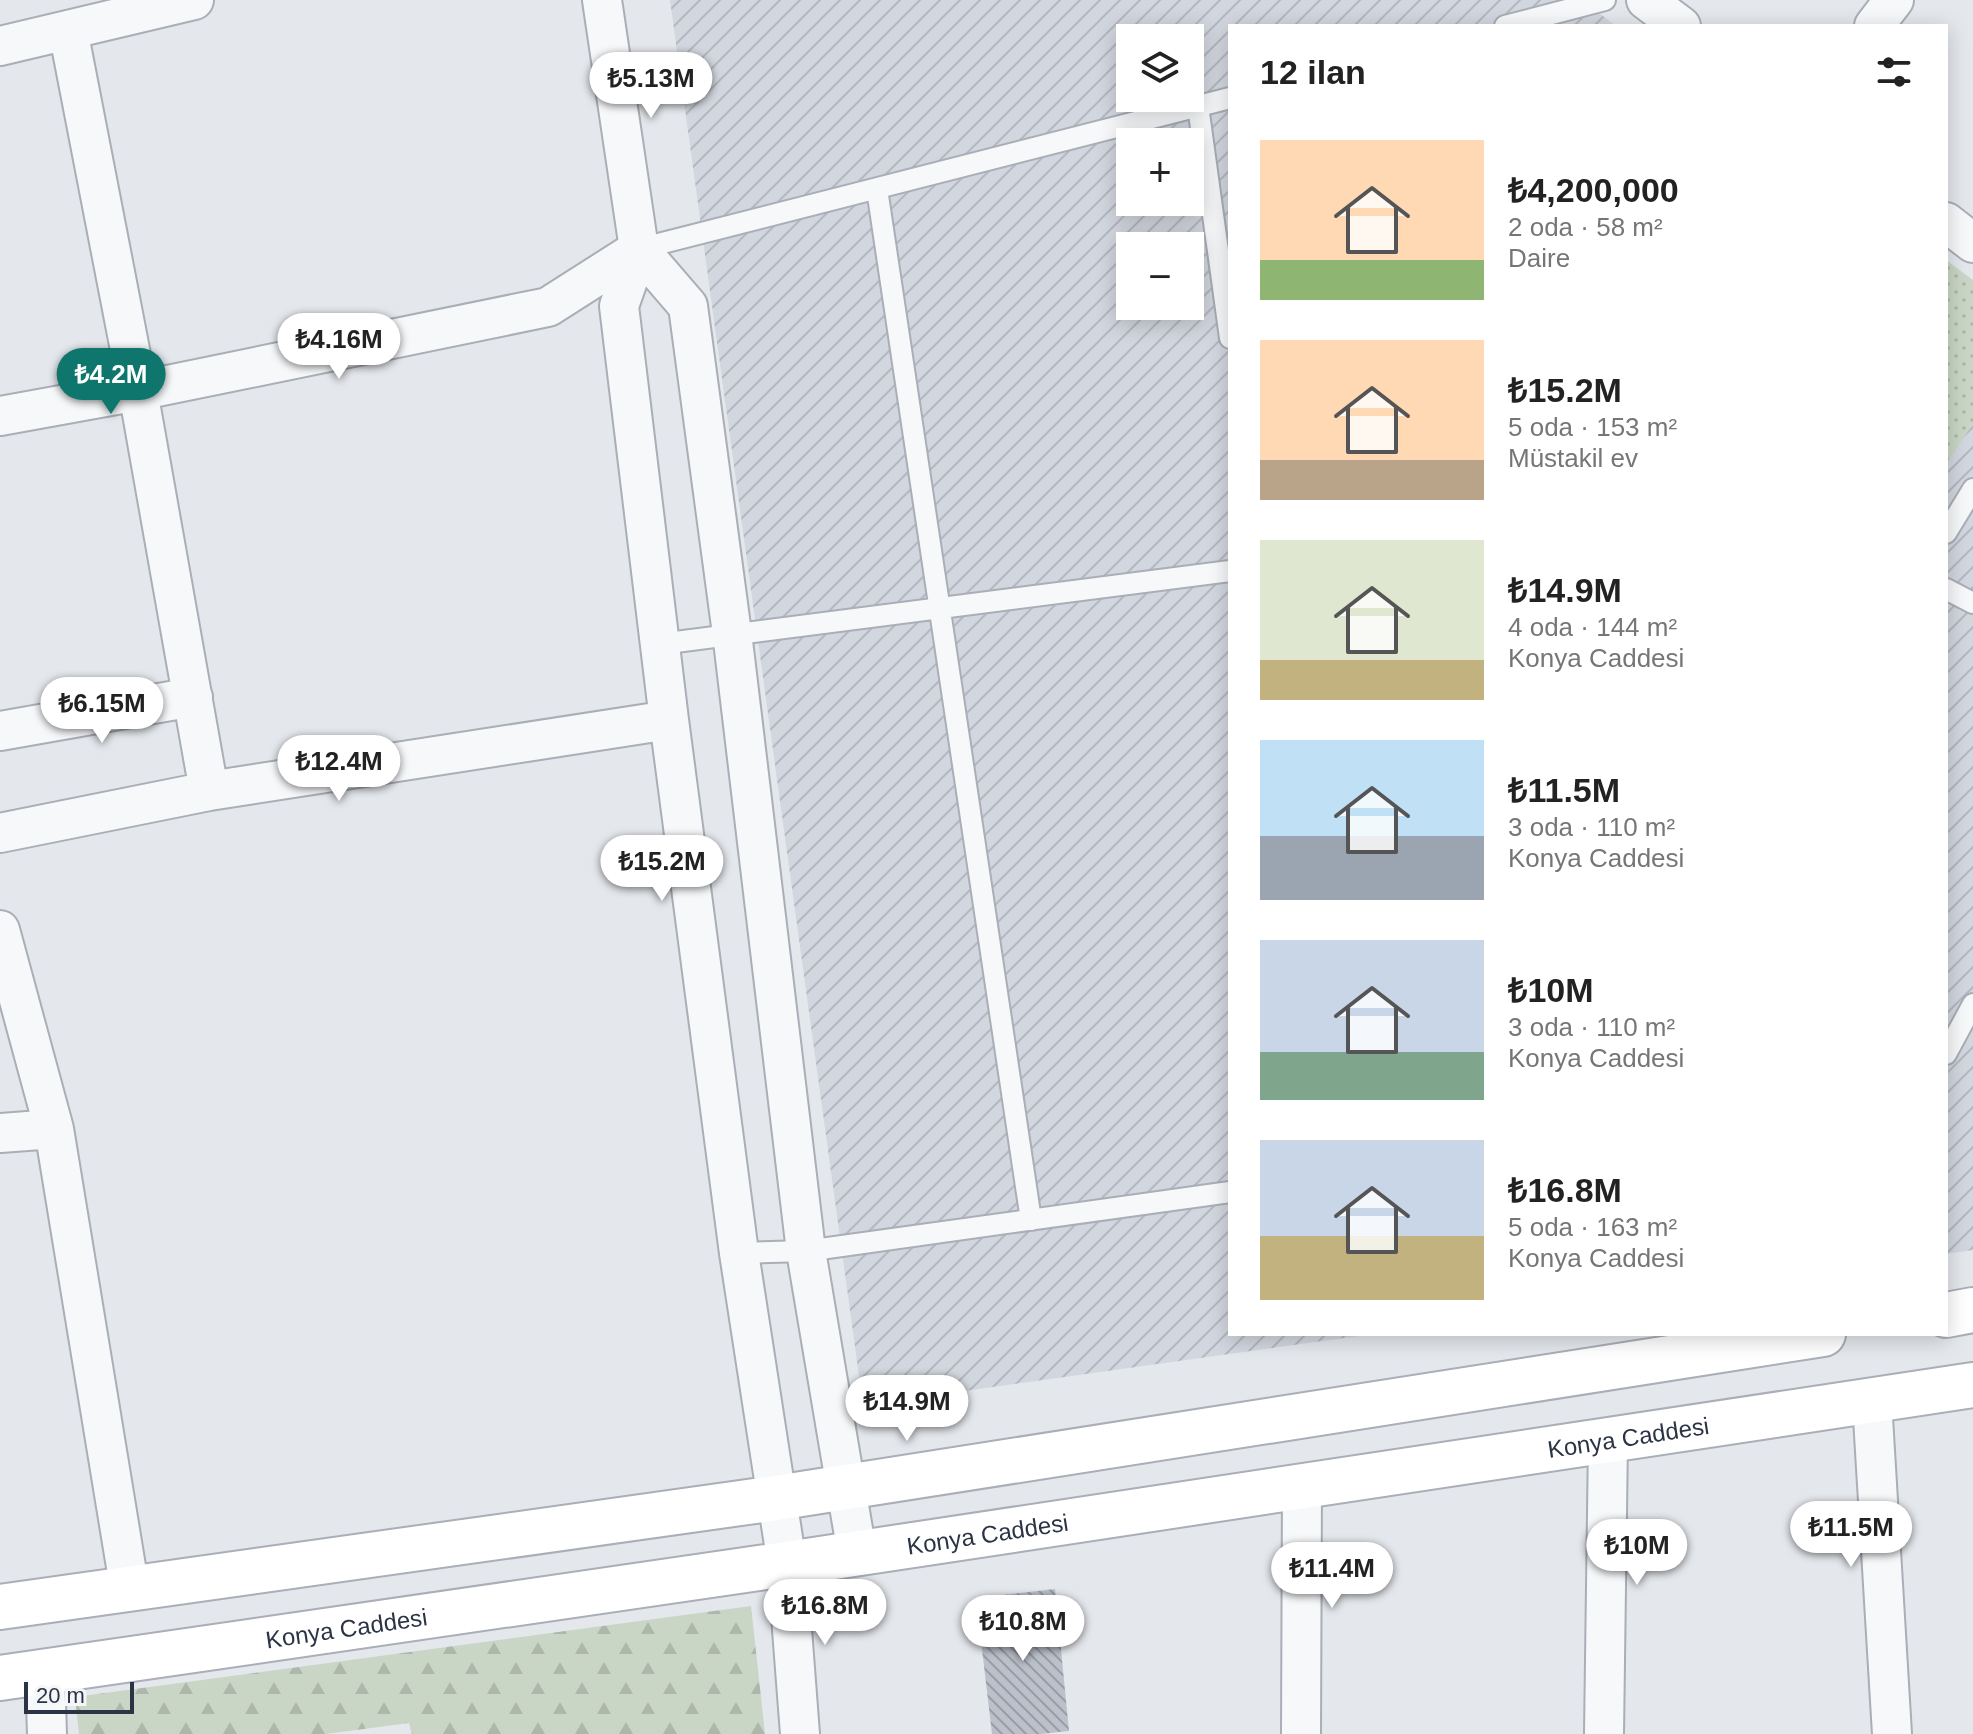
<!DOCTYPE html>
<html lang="tr">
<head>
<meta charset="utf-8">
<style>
  :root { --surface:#fff; --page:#f2f2f2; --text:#222; --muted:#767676; --accent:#0f766e }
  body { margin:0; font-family:Helvetica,sans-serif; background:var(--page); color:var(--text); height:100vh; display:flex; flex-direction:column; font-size:30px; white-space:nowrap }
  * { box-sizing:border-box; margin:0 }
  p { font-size:26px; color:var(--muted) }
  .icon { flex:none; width:44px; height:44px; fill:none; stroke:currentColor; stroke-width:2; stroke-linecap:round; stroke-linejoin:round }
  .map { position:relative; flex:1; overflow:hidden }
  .sheet { position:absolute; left:1228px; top:24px; width:720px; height:1312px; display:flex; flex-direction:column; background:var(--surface); border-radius:0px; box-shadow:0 4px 20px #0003 }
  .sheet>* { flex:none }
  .controls { position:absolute; left:1116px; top:24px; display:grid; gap:16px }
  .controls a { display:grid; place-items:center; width:88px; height:88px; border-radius:0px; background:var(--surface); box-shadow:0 4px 20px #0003; font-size:40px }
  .scale { position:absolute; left:24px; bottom:20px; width:110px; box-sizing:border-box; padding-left:8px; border:4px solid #2b3445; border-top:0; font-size:22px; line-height:28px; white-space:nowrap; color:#2b3445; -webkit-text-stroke:6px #f4f6f9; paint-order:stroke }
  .price { position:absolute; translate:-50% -68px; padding:0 18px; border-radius:28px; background:#fff; color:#222; font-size:26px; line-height:52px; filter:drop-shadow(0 2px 4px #0008) }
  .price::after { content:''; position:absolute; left:50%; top:48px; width:24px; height:18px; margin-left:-12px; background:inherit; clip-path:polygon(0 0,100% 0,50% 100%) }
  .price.on { background:var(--accent); color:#fff }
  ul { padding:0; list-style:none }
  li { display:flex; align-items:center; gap:24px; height:200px; padding:0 32px }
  li span { display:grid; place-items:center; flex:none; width:224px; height:160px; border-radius:0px; color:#555 }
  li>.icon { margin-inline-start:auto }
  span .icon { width:96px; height:96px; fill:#fffc; stroke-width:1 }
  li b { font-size:34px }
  h2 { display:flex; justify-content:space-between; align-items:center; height:96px; padding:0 32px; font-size:34px }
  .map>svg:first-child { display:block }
</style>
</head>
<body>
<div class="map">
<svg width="1973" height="1734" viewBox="0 0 1973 1734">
  <defs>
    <pattern id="industrial-furrows" width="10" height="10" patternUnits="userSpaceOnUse" patternTransform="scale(2)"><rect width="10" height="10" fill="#d2d6de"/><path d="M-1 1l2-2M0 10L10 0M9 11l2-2" fill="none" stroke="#b4b8c0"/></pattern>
    <pattern id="grass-dots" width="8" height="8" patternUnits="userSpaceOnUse" patternTransform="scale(2)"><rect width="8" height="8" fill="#c9d6c5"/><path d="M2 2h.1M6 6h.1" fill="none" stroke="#adb8ab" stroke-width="1.8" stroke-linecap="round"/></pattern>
    <pattern id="forest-firs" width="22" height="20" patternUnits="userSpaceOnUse" patternTransform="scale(2)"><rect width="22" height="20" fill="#c9d6c5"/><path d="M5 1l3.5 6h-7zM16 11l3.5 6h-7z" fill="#adb8ab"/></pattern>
    <pattern id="building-back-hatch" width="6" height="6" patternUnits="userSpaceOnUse" patternTransform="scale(2)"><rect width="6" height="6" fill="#bbc0ca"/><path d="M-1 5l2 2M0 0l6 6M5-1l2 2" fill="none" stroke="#989da6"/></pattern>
  </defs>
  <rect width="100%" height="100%" fill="#e4e7ec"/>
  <!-- industrial -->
  <path fill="url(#industrial-furrows)" fill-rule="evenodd" d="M670,0H1582L1616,26H1230V1334H1373L863,1405ZM1130,38H1190V98H1130ZM1130,142H1190V202H1130ZM1130,246H1190V306H1130Z
    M1946,276L1973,297V1250L1946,1254Z"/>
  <!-- grass -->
  <path fill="url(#grass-dots)" d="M1946,260L1973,280V424L1946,464Z"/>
  <!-- forest -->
  <path fill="url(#forest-firs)" d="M751,1606L765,1734H412L409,1723L326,1734H79L75,1697Z"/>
  <!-- building -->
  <path fill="url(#building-back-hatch)" d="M1055,1589L1069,1731L1040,1734H992L976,1598Z"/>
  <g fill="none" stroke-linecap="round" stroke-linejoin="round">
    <!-- service casing -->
    <g stroke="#a9aeb7" stroke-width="24">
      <path id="service" d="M1505,26L1605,0
        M1198,106L1230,338
        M877,189L1031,1220
        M639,249L1230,98
        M1946,533L1973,489
        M1946,589L1973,603
        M660,644L1230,571
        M1946,1054L1973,1004
        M739,1253L806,1251L1230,1192"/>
    </g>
    <!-- minor casing -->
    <g stroke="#a9aeb7" stroke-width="42">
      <path id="minor" d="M602,0L639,249L619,306L669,720L739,1253L787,1564L800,1734
        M1646,0L1681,26
        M1874,26L1894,0
        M68,30L138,391L209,791
        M0,46L194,0
        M1946,222L1973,243
        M639,249L688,306L733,641L806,1251L857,1553
        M0,416L138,391L548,307L639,249
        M0,731L193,697
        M0,833L209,791L669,720
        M0,930L54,1129L130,1591
        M0,1133L54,1129
        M1872,1401L1892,1734
        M45,1672L47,1734
        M1301,1734L1302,1486
        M1604,1734L1608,1440"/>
    </g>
    <!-- secondary casing -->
    <g stroke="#a9aeb7" stroke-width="48">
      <g id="secondary">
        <path d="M1946,1315L1973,1310"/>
        <path d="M0,1607L776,1498L1823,1334"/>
        <path id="s1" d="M0,1678L787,1564L1973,1385"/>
      </g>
    </g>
    <!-- service -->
    <use href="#service" stroke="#f7f8fa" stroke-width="20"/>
    <!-- minor -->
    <use href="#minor" stroke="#f7f8fa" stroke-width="38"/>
    <!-- secondary -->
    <use href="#secondary" stroke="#fff" stroke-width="44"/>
  </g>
  <g text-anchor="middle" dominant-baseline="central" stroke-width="8" stroke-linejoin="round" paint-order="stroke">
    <!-- street labels -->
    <g font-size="24" fill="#2b3445" stroke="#f4f6f9">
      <text stroke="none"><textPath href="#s1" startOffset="1646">Konya Caddesi</textPath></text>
      <text stroke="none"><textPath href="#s1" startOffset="998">Konya Caddesi</textPath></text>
      <text stroke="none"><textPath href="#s1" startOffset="350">Konya Caddesi</textPath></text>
    </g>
  </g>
</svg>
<div class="controls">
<a><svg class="icon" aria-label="layers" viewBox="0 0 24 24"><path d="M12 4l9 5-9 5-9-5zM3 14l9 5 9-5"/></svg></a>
<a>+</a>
<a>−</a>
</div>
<div class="scale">20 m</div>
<b class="price" style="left:651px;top:120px">₺5.13M</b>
<b class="price" style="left:339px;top:381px">₺4.16M</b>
<b class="price on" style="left:111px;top:416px">₺4.2M</b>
<b class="price" style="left:102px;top:745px">₺6.15M</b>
<b class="price" style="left:339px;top:803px">₺12.4M</b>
<b class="price" style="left:662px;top:903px">₺15.2M</b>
<b class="price" style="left:907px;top:1443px">₺14.9M</b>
<b class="price" style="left:1851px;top:1569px">₺11.5M</b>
<b class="price" style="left:1637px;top:1587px">₺10M</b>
<b class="price" style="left:1332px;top:1610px">₺11.4M</b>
<b class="price" style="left:825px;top:1647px">₺16.8M</b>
<b class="price" style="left:1023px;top:1663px">₺10.8M</b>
<section class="sheet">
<h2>12 ilan<svg class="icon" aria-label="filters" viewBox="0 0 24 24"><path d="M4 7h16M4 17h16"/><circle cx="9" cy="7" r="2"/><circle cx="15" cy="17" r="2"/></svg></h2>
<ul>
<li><span style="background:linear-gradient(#ffd9b3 75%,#8fb573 0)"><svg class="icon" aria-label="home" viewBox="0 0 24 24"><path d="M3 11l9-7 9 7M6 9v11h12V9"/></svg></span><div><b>₺4,200,000</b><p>2 oda · 58 m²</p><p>Daire</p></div></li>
<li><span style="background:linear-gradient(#ffd9b3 75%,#b9a48a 0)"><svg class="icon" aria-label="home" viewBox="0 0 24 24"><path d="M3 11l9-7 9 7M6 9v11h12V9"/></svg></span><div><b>₺15.2M</b><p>5 oda · 153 m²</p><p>Müstakil ev</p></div></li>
<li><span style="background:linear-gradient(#dfe7d0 75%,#c2b280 0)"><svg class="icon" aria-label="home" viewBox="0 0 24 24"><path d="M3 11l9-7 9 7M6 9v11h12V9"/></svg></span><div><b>₺14.9M</b><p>4 oda · 144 m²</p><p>Konya Caddesi</p></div></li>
<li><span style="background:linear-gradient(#bfe0f5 60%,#9aa5b1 0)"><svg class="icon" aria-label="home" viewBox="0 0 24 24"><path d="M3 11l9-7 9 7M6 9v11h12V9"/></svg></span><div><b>₺11.5M</b><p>3 oda · 110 m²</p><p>Konya Caddesi</p></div></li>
<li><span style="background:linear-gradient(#c9d6e8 70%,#7fa58c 0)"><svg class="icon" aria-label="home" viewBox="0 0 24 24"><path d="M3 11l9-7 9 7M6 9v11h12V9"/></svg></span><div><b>₺10M</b><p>3 oda · 110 m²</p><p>Konya Caddesi</p></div></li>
<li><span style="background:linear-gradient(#c9d6e8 60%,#c2b280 0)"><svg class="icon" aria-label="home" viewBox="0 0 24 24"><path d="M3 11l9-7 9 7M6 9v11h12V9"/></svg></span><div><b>₺16.8M</b><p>5 oda · 163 m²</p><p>Konya Caddesi</p></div></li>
</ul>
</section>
</div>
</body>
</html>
